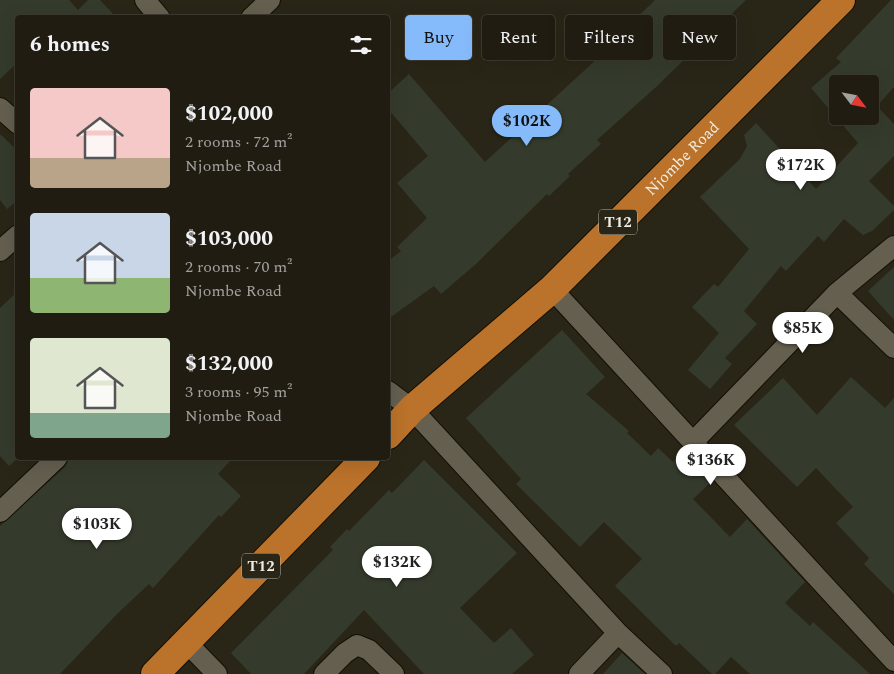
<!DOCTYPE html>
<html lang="en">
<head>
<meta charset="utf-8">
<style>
  :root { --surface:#201c11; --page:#28251a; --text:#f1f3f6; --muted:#a2a19f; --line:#3d3a31; --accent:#86bbfb }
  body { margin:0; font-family:Spectral,serif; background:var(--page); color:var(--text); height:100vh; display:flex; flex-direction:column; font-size:19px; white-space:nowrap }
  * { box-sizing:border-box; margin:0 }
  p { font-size:16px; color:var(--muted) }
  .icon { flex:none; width:28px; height:28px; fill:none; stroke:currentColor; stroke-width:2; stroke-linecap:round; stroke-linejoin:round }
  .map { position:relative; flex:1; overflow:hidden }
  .details { position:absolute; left:15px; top:15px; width:375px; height:445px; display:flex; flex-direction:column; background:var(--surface); border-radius:5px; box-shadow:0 5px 20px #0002,0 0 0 1px var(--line) }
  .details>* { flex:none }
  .hud { position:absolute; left:405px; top:15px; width:414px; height:45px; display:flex; gap:10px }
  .needle { width:32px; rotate:122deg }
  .fabs { position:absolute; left:829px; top:75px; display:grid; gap:10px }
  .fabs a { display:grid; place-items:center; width:50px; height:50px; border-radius:5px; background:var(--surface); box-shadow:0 5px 20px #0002,0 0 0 1px var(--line); font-size:25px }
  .price { position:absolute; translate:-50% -42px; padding:0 11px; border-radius:18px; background:#fff; color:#222; font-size:16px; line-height:32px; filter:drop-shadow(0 1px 2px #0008) }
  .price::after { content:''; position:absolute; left:50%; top:30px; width:15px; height:11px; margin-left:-8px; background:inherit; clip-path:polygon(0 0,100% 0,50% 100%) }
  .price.active { background:var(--accent); color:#111 }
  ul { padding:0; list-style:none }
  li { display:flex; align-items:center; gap:15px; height:125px; padding:0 15px }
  li span { display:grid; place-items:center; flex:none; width:140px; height:100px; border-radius:5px; color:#555 }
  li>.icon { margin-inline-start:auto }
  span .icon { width:60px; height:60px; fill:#fffc; stroke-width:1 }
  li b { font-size:21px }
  h2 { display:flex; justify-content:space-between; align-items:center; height:60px; padding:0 15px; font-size:21px }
  .tag { padding:0 18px; border-radius:5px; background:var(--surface); box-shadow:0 5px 20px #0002,0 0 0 1px var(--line); font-size:18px; line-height:45px }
  .tag.active { background:var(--accent); color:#111 }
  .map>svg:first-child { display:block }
</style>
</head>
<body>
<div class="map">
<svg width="894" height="674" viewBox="0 0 894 674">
  <rect width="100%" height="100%" fill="#2a2617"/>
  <!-- building -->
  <path fill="#353b2c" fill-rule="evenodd" d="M0,0H69L78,10L88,0H100L117,18H18V62L0,79Z
    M655,0H746L656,87L597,140L601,144L568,174L570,176L549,196L547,194L476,264L441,294L434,286L388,319V261L401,251L397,247L427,218L397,183L428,156L388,109V93L409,74L485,162L600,56L597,52L619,33L620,34Z
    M891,0H894V87L877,106L894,124V156L869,181L894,206V210L872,231L863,235L844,219L824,242L818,236L786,271L781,266L744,311L757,324L725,358L732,364L710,389L688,370L719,333L692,307L714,284L718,287L749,249L700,197L740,159L747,146L744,135L756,123L816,189L858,143L811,88L841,62L836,58ZM838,84H870V116H838Z
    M0,134L18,151V200L7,209L0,200Z
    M894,267V320L868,291Z
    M18,291V458L9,466L0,456V308Z
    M562,330L605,377L586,394L629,431L627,433L651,456L658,448L673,462L684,451L712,481L693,499L730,537L747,519L805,582L785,603L810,626L813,622L870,674H750L731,657L715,674H712L679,643L676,646L615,586L642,559L604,522L580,547L516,484L521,479L466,418Z
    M851,377L885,408L894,398V594L864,564L869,558L836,523L853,507L816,468L797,487L734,425L783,378L817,415Z
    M69,458H233L218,474L241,496L221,517L219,515L153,588L149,584L118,613L60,674H0V526L65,467Z
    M424,460L517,553L460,608L494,643L511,628L534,655L512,674H424L364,610L304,674H251L231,653L333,550L330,547L347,529L349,531L389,490L392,493Z
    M622,653L645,674H603Z"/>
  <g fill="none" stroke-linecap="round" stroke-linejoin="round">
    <!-- street casing -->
    <g stroke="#130f03" stroke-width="22">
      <path id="street" d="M145,0L160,18
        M251,18L270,0
        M0,108L18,124
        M0,251L18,235
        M552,289L894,661
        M837,293L894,348
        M388,391L412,409L618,633L662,674
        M694,441L837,293L894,246
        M0,512L57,458
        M187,643L217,674
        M324,674L345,653L357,645L369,650L394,674
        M579,674L618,633"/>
    </g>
    <!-- highway casing -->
    <g stroke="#130f03" stroke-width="30">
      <g id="highway">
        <path id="s1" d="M388,435L412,409L552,289L841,0"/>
        <path d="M155,674L366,458"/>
      </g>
    </g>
    <!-- street -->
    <use href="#street" stroke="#645f4f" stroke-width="20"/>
    <!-- highway -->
    <use href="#highway" stroke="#bb722a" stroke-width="28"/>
  </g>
  <g text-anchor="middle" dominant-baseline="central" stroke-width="4" stroke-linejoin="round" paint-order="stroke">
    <!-- shield labels -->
    <g fill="#2a2617" stroke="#b5b1a6" stroke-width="1">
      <rect x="599" y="209.5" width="38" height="25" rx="4"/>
      <rect x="242" y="553.5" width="38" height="25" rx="4"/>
    </g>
    <g font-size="15" font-weight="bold" fill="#f0ede4">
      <text x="618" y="222">T12</text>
      <text x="261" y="566">T12</text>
    </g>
    <!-- street labels -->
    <g font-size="16" fill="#f0ede4" stroke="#2a2617">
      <text stroke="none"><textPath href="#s1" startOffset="404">Njombe Road</textPath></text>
    </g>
  </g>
</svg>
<div class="fabs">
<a><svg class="needle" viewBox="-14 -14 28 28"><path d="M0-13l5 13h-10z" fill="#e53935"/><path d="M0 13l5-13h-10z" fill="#a2a19f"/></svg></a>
</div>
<b class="price active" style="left:527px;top:147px">$102K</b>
<b class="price" style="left:801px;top:191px">$172K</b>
<b class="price" style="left:803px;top:354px">$85K</b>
<b class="price" style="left:711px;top:486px">$136K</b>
<b class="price" style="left:97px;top:550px">$103K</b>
<b class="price" style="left:397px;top:588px">$132K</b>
<div class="hud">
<a class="tag active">Buy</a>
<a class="tag">Rent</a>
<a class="tag">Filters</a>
<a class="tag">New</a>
</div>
<section class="details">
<h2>6 homes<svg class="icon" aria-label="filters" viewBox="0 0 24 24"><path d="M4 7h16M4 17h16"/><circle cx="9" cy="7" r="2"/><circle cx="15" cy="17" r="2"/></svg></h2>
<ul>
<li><span style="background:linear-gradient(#f6c9c9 70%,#b9a48a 0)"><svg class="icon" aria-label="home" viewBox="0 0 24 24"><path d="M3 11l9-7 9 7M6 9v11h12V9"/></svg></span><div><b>$102,000</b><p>2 rooms · 72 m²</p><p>Njombe Road</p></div></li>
<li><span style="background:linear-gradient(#c9d6e8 65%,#8fb573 0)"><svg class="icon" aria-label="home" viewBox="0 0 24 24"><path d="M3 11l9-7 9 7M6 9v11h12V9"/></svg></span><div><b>$103,000</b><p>2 rooms · 70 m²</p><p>Njombe Road</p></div></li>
<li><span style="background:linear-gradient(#dfe7d0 75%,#7fa58c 0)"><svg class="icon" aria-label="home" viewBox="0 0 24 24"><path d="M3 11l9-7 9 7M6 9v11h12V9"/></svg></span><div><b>$132,000</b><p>3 rooms · 95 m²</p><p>Njombe Road</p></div></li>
</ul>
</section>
</div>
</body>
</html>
